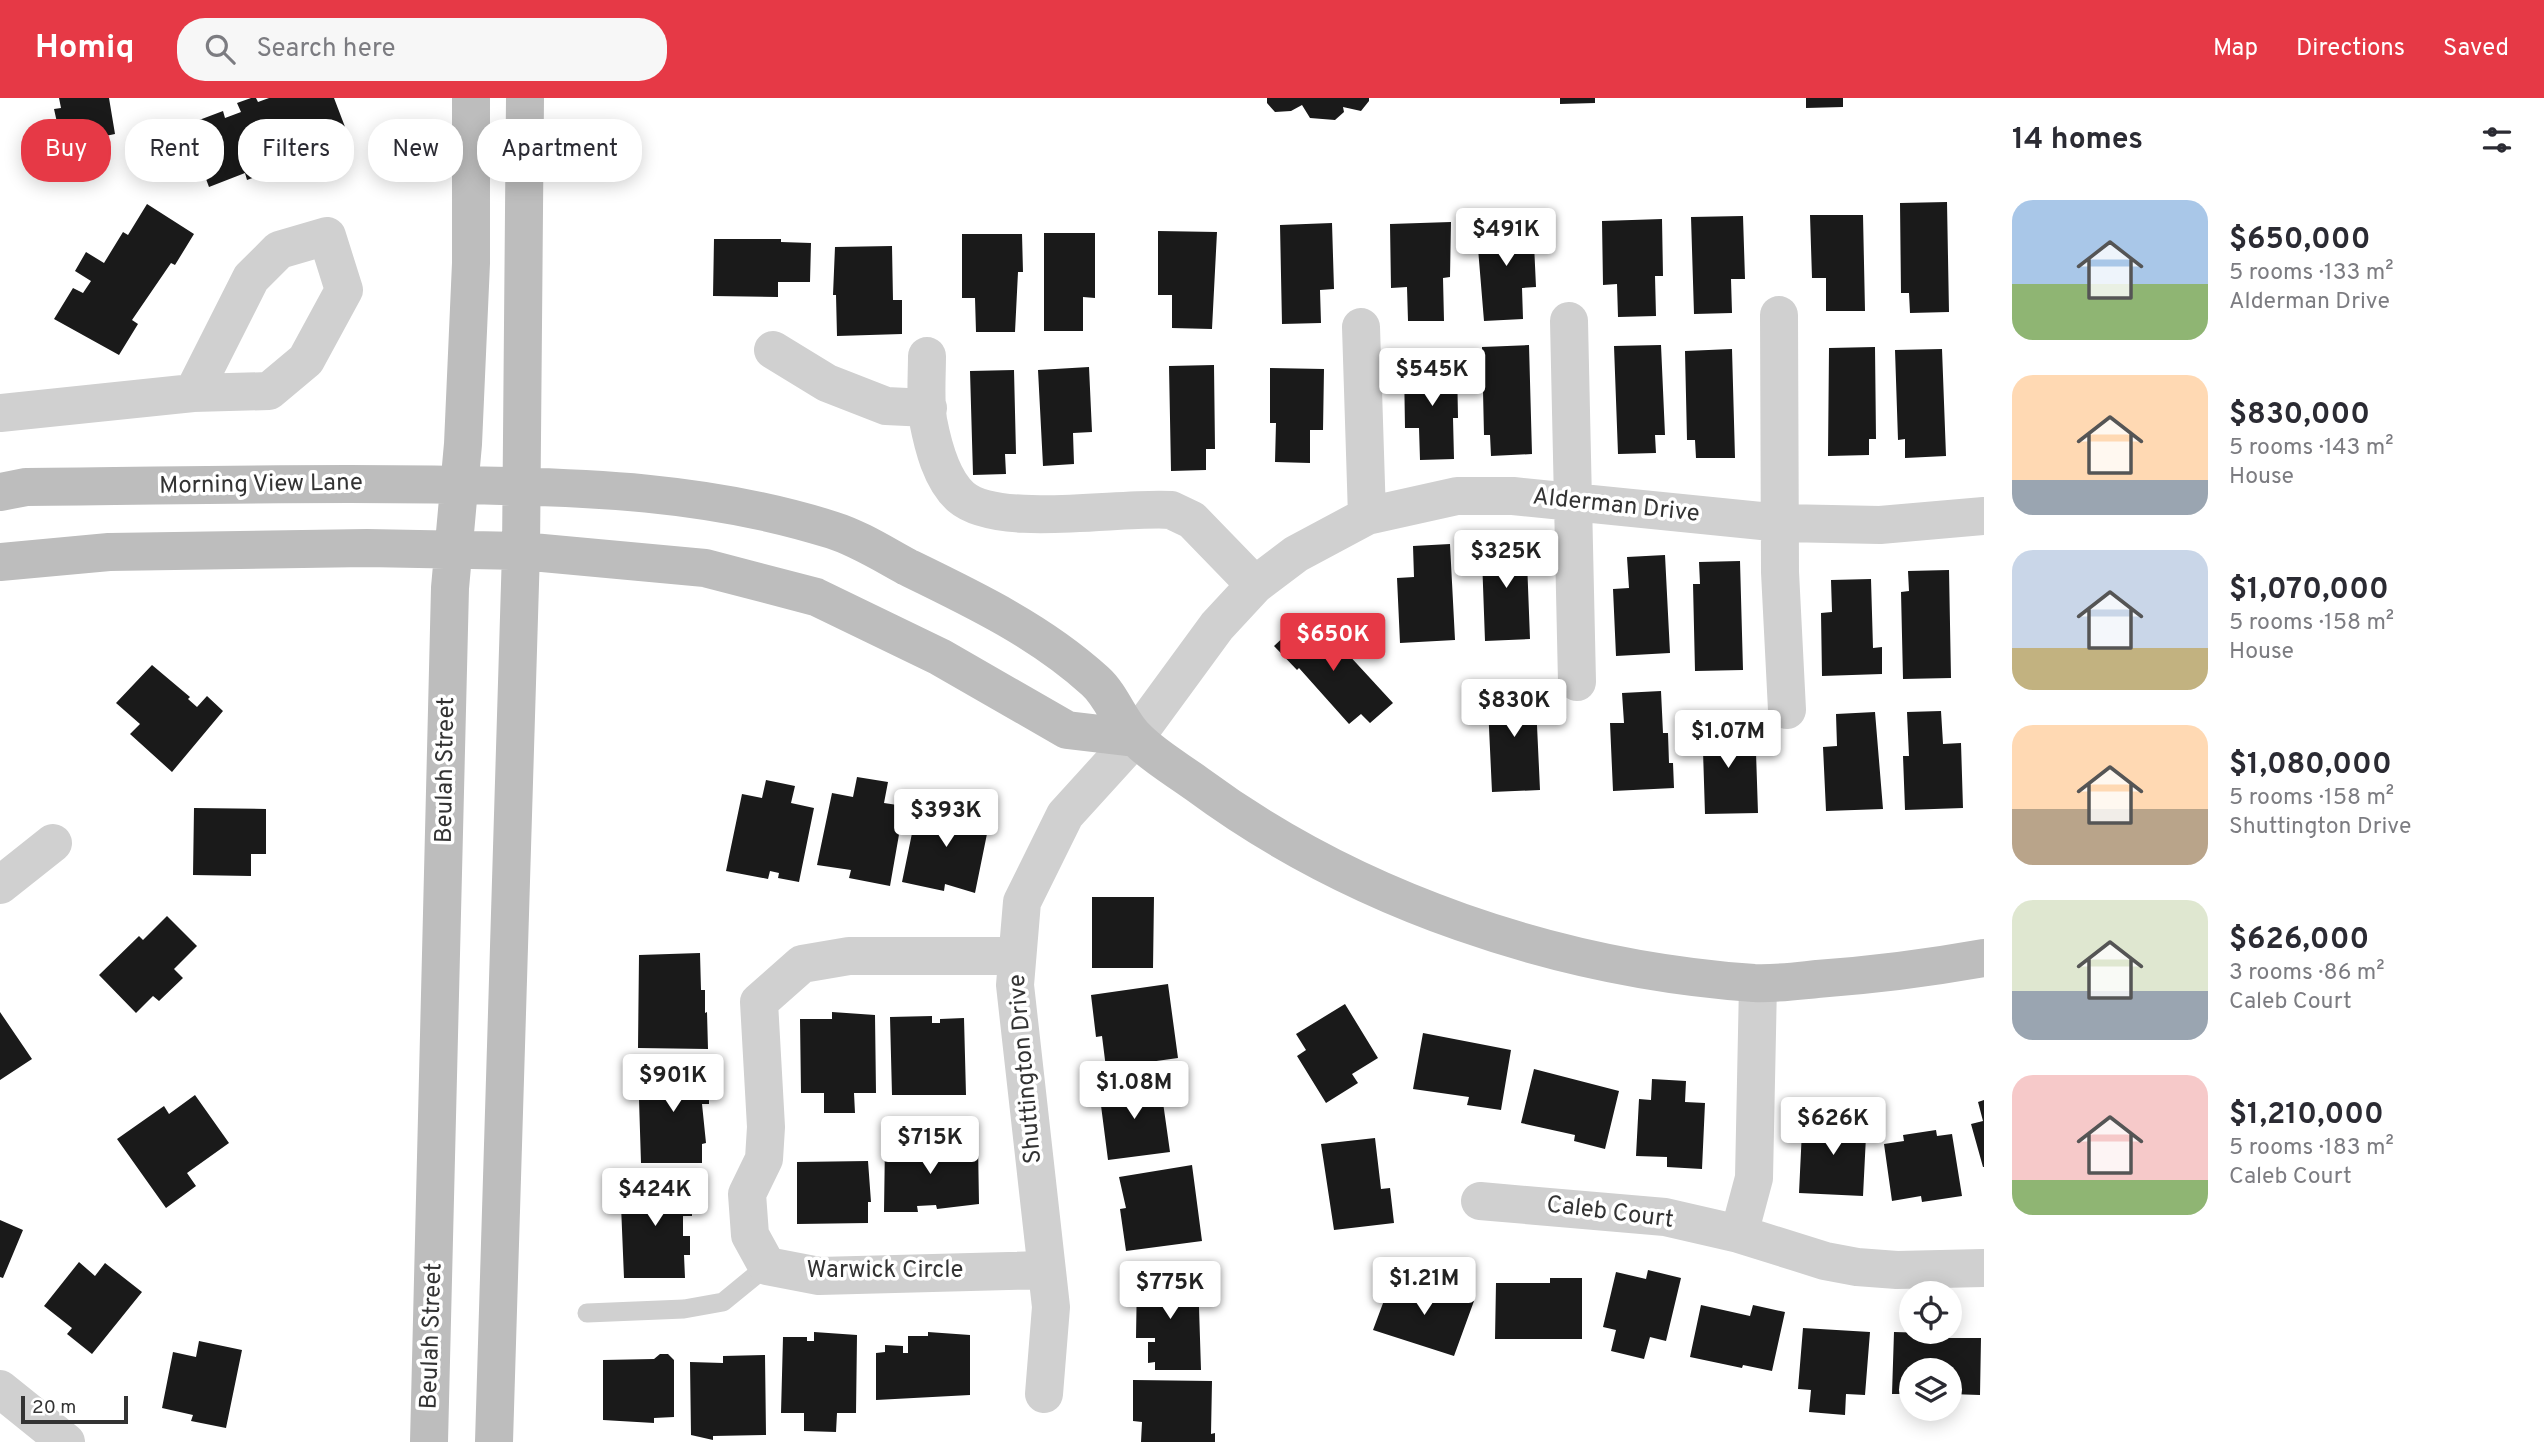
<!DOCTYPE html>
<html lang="en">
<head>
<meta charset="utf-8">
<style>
  :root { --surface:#fff; --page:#f7f7f7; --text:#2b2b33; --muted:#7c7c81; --accent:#e63946 }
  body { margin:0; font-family:Overpass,sans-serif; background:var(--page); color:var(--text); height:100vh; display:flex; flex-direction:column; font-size:26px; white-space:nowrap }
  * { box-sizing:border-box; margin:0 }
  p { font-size:23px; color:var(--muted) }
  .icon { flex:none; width:38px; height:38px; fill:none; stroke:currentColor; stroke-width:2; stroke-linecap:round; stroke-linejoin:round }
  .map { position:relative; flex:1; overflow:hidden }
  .panel { display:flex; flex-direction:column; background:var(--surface); width:560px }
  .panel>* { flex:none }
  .top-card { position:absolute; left:21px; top:21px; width:665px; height:63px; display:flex; gap:14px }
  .buttons { position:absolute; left:1899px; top:1183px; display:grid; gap:14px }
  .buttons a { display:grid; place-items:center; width:63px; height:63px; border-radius:50%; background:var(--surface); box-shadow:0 4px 18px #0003; font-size:35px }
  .scale { position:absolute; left:21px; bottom:18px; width:107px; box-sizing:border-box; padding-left:7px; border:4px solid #333; border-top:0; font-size:19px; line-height:24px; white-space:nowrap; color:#333; -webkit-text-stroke:5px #fff; paint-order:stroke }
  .price { position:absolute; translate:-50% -60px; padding:0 16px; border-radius:7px; background:#fff; color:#222; font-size:23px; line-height:46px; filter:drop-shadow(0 2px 4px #0008) }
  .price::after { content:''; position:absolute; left:50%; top:42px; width:21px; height:16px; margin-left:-10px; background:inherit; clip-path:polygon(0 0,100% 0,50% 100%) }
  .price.selected { background:var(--accent); color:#fff }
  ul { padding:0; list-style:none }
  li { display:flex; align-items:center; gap:21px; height:175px; padding:0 28px }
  li span { display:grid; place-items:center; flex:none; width:196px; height:140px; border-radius:21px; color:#555 }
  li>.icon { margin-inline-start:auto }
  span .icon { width:84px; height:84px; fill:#fffc; stroke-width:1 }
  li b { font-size:30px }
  h2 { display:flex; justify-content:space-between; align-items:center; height:84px; padding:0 28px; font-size:30px }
  .tag { padding:0 24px; border-radius:28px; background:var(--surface); box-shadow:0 4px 18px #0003; font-size:24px; line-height:63px }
  .tag.selected { background:var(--accent); color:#fff }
  header { display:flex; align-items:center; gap:42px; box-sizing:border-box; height:98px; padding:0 35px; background:var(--accent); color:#fff }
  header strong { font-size:33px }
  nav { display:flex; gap:38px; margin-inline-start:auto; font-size:24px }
  .search { width:490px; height:63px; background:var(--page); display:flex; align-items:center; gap:18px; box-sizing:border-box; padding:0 24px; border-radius:28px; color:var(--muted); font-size:26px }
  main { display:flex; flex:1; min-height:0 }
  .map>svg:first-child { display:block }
</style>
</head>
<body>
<header>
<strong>Homiq</strong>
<div class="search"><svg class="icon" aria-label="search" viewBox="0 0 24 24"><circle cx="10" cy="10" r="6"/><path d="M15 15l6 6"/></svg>Search here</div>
<nav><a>Map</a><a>Directions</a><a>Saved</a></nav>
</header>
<main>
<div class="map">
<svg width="1984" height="1344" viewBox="0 0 1984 1344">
  <rect width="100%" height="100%" fill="#fff"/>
  <!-- building -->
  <path fill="#1a1a1a" d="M59,0H109L115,36L62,47L54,11L61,10Z
    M251,0H256L258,4L269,0H334L350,42L314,56L312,50L279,62L282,69L247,82L245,75L209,89L186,27L223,13L225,20L241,14L237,5Z
    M1267,0H1369V3L1361,13L1343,9L1344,14L1335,22L1310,20L1302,7L1291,13L1275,14L1267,5Z
    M1560,0H1595V5L1560,6Z
    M1806,0H1843V9L1806,10Z
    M1947,104L1949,214L1910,215L1909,195H1901L1900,105Z
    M147,106L194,136L175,167L171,165L132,222L138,226L119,257L54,221L73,190L83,195L91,183L75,173L86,154L104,165L123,134L128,137Z
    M1810,117H1863L1865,213H1826V180H1812Z
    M1743,118L1745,181H1731L1732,215L1694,216L1691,119Z
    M1662,121L1663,178H1655L1656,218L1618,219L1617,186L1603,187L1602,123Z
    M1451,124L1450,179L1443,180L1444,223H1408L1407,189L1391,190L1390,126Z
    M1533,124L1536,189L1522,190L1523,221L1484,223L1476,126Z
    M1332,125L1334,191L1320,192L1321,225L1282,226L1280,127Z
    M1158,133L1217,134L1212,231L1172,230V197H1158Z
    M1044,135H1095V200L1083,199V233H1044Z
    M962,136H1022L1023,174H1018L1015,234H976L975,200H962Z
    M714,141H781V144L811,145L810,184H778V199L713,198Z
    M892,148L893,202H902V236L837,238L836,197H833L835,149Z
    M1529,247L1532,356L1491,358L1490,337H1484L1482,249Z
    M1661,247L1665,337H1655L1656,355L1618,356L1614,248Z
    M1875,249L1876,341H1869V357L1828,358L1829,250Z
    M1732,251L1735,360H1696L1695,342H1687L1685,253Z
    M1942,251L1946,358L1905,360V341L1898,342L1895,252Z
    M1214,267L1215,351H1206V372L1171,373L1169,268Z
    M1457,267L1458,320H1453L1454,361L1420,362L1419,330H1405L1404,268Z
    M1089,269L1092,334L1073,335L1074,366L1043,368L1038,272Z
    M1270,270L1324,271L1323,332H1310V365L1275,364L1276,325H1270Z
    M1014,272L1016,356H1005L1006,376L973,377L970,273Z
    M1526,437L1530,541L1485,543L1482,460H1491V439Z
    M1450,446L1455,542L1400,545L1397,480L1414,479L1413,448Z
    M1665,457L1670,555L1616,558L1613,491L1629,490L1627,459Z
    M1740,463L1743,572L1695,573L1693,486H1700L1699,464Z
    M1949,472L1951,580L1903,581L1901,494L1909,493L1908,473Z
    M1871,481L1873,550L1882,549V576L1822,578L1821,515L1832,514L1831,482Z
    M1303,521L1317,535L1323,529L1393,605L1370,625L1361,616L1349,626L1299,570L1297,572L1274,548Z
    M152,567L190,599L188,601L197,609L207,598L223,613L172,674L130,636L140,626L116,605Z
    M1535,584L1540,692L1492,694L1488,608L1497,607V586Z
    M1661,593L1663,635H1668L1669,665H1673L1674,690L1613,693L1610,625H1624L1622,595Z
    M1941,613L1943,646L1961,645L1963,710L1905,712L1903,658H1909L1907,614Z
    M1875,614L1883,711L1826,713L1823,649L1837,648L1836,616Z
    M1702,621H1740L1741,654H1756L1758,715L1705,716Z
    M857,679L888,684L884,705L904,708L890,788L849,780L851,772L817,767L832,695L853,699Z
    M766,682L795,688L791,705L814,710L799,784L778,780L779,775L770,773L768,781L726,773L742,696L762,700Z
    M918,706L990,721L975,795L945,786L944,793L902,784Z
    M194,710L266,711V756H251V778L193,777Z
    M1092,799H1154L1153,870H1092Z
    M167,818L197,848L174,871L183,880L159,903L153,898L136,915L99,877L139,838L143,842Z
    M700,855L701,892H705V915L707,914L708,951L638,950L639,857Z
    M1168,886L1178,960L1106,970L1102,938L1096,939L1091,897Z
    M1345,906L1378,960L1352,976L1358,985L1326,1005L1297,958L1306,952L1296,936Z
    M0,914L32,961L0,982Z
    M832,914L875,917L876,995H854L855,1015H824V995H801L800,921H832Z
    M932,918V925H940V921L964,920L966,997H892L890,919Z
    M1423,935L1511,952L1501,1012L1467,1007L1469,999L1413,991Z
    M709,969V1006H702L706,1045L702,1046V1065H641L638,970Z
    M1534,971L1619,993L1605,1051L1574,1043L1575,1037L1521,1025Z
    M1652,981L1686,983L1685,1004L1705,1005L1702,1071L1667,1069V1059L1636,1058L1639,1001L1651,1002Z
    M1160,983L1170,1054L1108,1062L1099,992Z
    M195,997L229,1045L187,1075L196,1088L166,1110L117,1041L164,1008L169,1016Z
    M1984,1002V1069H1983L1971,1026L1983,1023L1978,1004Z
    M1821,1013L1855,1015L1854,1037L1866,1038L1863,1098L1799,1095L1802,1032L1820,1033Z
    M1936,1032L1937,1038L1952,1036L1962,1098L1922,1104L1921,1098L1892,1103L1884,1046L1904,1043L1903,1037Z
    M1375,1040L1381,1091L1390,1090L1394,1125L1334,1132L1321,1046Z
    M941,1043L942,1046H978L979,1106L937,1111L936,1107L917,1108L918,1114H884L885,1044Z
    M868,1063L871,1104H868V1125L797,1126V1064Z
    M1192,1067L1202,1143L1126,1153L1120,1111L1126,1110L1119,1079Z
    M620,1083H692V1118H683V1138H690V1157H684L685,1180H624Z
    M0,1122L23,1132L3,1180L0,1179Z
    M79,1164L95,1178L105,1165L142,1194L92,1256L67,1236L72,1230L44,1208Z
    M1648,1172L1681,1180L1666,1243L1650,1239L1644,1261L1611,1253L1616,1232L1603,1229L1616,1174L1646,1181Z
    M1137,1178H1198L1201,1272H1155V1264L1148,1265V1244H1155V1240H1136Z
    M1550,1180H1582V1241H1495L1496,1185H1550Z
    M1392,1181L1438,1198L1441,1191L1474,1203L1454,1258L1373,1232Z
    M1701,1207L1750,1218L1753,1207L1785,1214L1772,1273L1743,1267L1742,1270L1690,1259Z
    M1803,1230L1870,1234L1865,1297L1846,1296L1845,1317L1809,1314L1811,1292L1798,1291Z
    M814,1234L857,1237L856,1315H837L836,1334L804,1333V1315H781L783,1239H807V1243H814Z
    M928,1234L970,1237V1297L876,1302V1255L885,1254V1247L903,1248V1255H908V1238H928Z
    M1894,1234L1930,1235V1240H1981L1980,1297L1950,1296V1272H1911V1296H1892Z
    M199,1243L242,1252L226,1330L191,1323L193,1317L162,1310L173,1254L196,1259Z
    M660,1256H668L674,1262V1319L654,1320V1325L603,1322V1262L654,1261Z
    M765,1257L766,1337L713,1338V1342L691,1337L690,1264L723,1265V1258Z
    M1133,1282L1212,1283L1211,1336L1215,1335V1344H1141L1142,1324L1133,1323Z"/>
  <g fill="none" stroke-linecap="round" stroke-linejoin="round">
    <!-- lane -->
    <path stroke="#d0d0d0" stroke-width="19" d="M587,1215L684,1211L723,1204L767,1168"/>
    <!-- street -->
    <path stroke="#d0d0d0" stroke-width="38" d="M1779,217L1780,474L1787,612
      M1569,223L1577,584
      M1361,229L1367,418
      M773,252L827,285L886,308L928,310
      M927,258C927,278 925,301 928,322C933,348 941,381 961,399C998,431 1122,408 1171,412L1192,422L1255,487
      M0,315L193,295L269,293L306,262L344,192L327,138L279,152L251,180L193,295
      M0,787L53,745
      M1017,858H849L802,866L759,904L766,1029L764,1061L747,1096L750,1137L767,1168L819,1178L1045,1172
      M1480,1103L1665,1119L1739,1136L1825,1163L1857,1169L1897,1172L1984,1170
      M1739,1136L1754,1080L1758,886
      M0,1291L66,1344
      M1044,1296L1051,1209L1015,887L1022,804L1065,717L1135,640L1217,528L1255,487L1296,456L1367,418L1457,398H1513L1782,425L1880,427L1984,418"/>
    <!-- secondary -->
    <path stroke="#bdbdbd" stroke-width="38" d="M0,394L26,389C170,388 314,384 457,387C585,389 709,393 832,432C858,440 883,456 907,469C973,501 1040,533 1095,583C1113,599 1120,626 1138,642C1155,659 1178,672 1197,686C1355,803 1558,871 1754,885C1775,886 1797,883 1817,881C1874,877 1928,870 1984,860
      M0,464L109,454L367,450L521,453L705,470L816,499L940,559L1067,632L1135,640
      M429,1344L450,490L463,346L471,165V0
      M494,1344L521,453L525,0"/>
  </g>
  <g text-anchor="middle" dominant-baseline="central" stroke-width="7" stroke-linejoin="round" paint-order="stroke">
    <!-- street labels -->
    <g font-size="24" fill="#333" stroke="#fff">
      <text transform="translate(261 387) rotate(-1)">Morning View Lane</text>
      <text transform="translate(1616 408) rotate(6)">Alderman Drive</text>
      <text transform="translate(446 672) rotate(-89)">Beulah Street</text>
      <text transform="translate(1026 971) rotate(-95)">Shuttington Drive</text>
      <text transform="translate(1610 1115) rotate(7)">Caleb Court</text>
      <text x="885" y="1173">Warwick Circle</text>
      <text transform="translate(432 1238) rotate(-88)">Beulah Street</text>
    </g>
  </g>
</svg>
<div class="buttons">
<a><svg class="icon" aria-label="locate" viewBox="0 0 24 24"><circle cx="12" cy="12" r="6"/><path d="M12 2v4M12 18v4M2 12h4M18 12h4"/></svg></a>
<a><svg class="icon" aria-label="layers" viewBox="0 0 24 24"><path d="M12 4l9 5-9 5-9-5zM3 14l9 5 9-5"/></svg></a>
</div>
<div class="scale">20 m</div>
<b class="price" style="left:1506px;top:170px">$491K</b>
<b class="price" style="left:1432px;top:310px">$545K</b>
<b class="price" style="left:1506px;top:492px">$325K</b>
<b class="price selected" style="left:1333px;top:575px">$650K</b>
<b class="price" style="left:1514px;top:641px">$830K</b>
<b class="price" style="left:1728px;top:672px">$1.07M</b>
<b class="price" style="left:946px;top:751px">$393K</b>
<b class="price" style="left:673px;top:1016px">$901K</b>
<b class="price" style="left:1134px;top:1023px">$1.08M</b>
<b class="price" style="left:1833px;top:1059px">$626K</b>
<b class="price" style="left:930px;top:1078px">$715K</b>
<b class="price" style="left:655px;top:1130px">$424K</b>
<b class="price" style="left:1424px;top:1219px">$1.21M</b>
<b class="price" style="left:1170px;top:1223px">$775K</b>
<div class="top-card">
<a class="tag selected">Buy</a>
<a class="tag">Rent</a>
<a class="tag">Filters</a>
<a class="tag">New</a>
<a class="tag">Apartment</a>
</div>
</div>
<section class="panel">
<h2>14 homes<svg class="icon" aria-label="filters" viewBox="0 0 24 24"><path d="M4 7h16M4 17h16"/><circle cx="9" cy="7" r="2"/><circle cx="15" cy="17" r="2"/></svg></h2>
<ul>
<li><span style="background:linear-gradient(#a9c7e8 60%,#8fb573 0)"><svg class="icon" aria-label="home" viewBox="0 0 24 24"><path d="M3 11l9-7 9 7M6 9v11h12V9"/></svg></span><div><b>$650,000</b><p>5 rooms · 133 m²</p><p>Alderman Drive</p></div></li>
<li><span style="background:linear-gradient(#ffd9b3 75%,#9aa5b1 0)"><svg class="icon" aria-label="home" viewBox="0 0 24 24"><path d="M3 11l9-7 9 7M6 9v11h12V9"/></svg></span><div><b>$830,000</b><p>5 rooms · 143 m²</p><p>House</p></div></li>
<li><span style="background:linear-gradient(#c9d6e8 70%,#c2b280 0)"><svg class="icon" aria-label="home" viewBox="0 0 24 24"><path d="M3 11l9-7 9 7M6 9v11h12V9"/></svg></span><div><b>$1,070,000</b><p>5 rooms · 158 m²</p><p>House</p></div></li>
<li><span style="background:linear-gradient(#ffd9b3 60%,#b9a48a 0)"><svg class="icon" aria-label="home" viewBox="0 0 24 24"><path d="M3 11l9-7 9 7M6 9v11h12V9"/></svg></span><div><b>$1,080,000</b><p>5 rooms · 158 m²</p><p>Shuttington Drive</p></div></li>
<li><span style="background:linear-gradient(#dfe7d0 65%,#9aa5b1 0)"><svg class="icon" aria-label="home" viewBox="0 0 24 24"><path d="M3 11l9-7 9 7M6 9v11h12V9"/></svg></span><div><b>$626,000</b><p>3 rooms · 86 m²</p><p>Caleb Court</p></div></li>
<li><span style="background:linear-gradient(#f6c9c9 75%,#8fb573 0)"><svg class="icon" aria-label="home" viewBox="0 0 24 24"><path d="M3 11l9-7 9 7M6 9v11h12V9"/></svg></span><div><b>$1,210,000</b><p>5 rooms · 183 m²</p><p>Caleb Court</p></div></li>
</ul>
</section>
</main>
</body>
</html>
